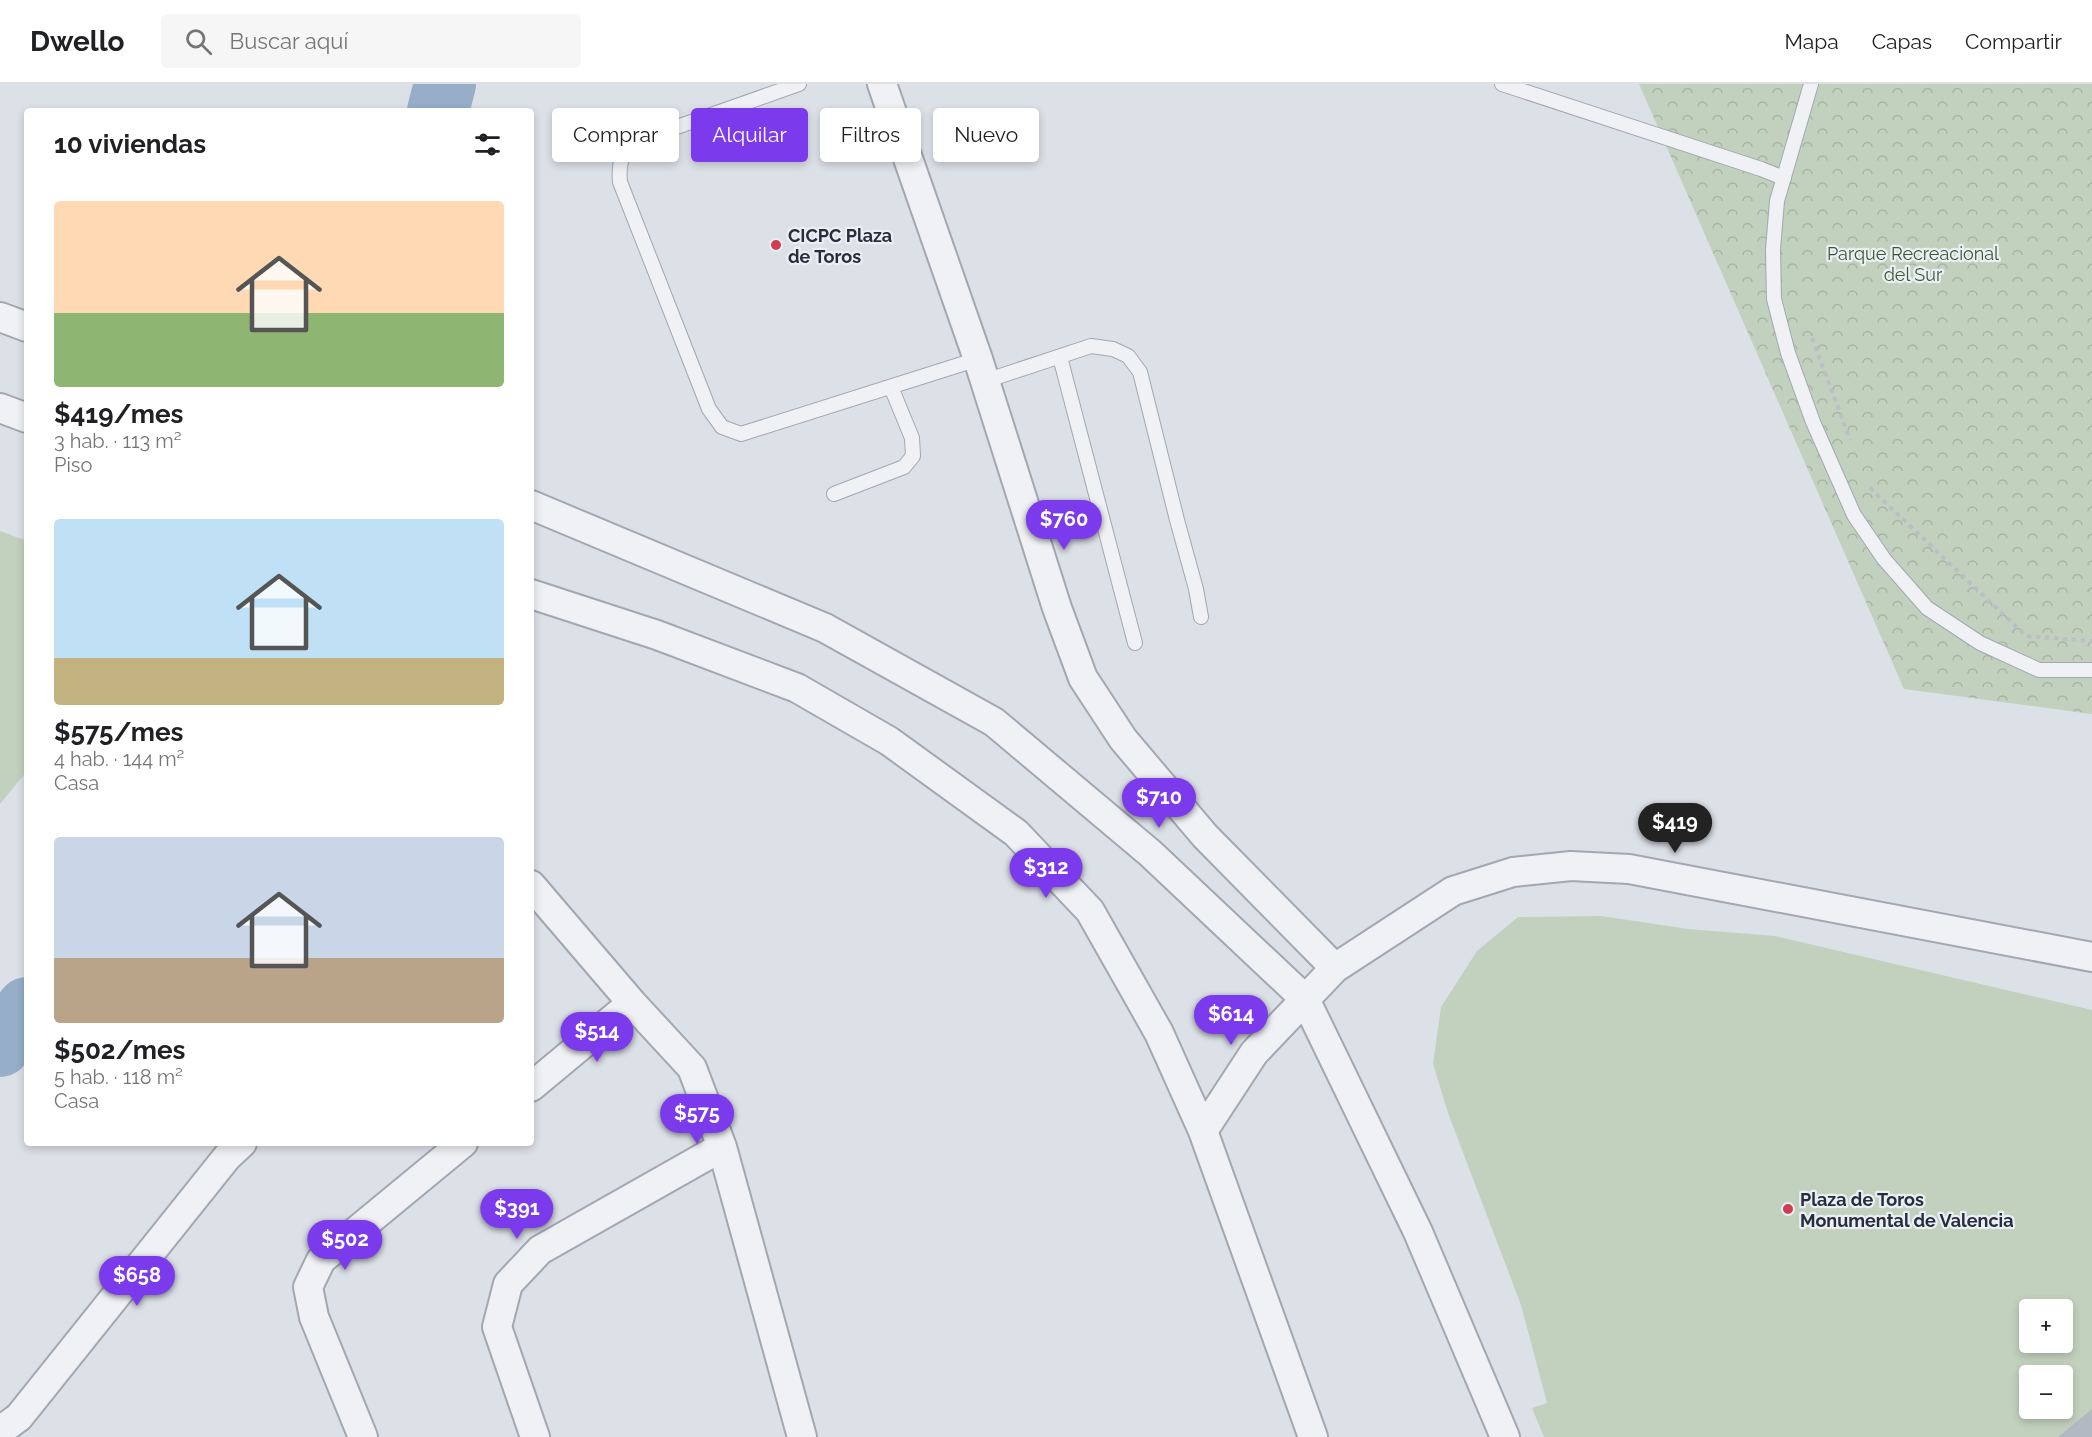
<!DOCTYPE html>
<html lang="es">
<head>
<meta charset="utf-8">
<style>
  :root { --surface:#fff; --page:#f6f6f6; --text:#202124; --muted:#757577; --line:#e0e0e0; --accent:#7c3aed }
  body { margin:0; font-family:Raleway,sans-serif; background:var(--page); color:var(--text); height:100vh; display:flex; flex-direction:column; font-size:22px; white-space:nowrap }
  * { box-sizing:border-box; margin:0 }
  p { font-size:20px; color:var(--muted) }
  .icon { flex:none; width:33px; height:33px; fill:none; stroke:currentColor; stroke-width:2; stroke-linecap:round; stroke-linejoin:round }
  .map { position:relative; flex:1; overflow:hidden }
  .details { position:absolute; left:24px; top:24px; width:510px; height:1038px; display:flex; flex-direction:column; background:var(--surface); border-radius:6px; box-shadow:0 3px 9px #0003 }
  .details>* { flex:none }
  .top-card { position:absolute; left:552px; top:24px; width:570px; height:54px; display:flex; gap:12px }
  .tools { position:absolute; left:2019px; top:1215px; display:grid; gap:12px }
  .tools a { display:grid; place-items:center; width:54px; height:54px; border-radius:6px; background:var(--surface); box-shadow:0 3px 9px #0003; font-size:30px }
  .price { position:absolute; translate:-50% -51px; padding:0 14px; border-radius:21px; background:var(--accent); color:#fff; font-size:20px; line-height:39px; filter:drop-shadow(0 2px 3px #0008) }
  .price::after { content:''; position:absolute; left:50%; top:36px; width:18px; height:14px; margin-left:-9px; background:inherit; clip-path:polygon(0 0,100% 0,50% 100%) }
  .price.on { background:#222; color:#fff }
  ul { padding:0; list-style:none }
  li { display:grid; align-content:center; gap:12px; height:318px; padding:0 30px }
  li span { display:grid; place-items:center; height:186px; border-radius:6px; color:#555 }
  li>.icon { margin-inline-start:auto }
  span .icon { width:108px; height:108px; fill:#fffc; stroke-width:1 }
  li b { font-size:26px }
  h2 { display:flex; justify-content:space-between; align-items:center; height:72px; padding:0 30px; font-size:26px }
  .chip { padding:0 21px; border-radius:6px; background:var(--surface); box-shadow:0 3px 9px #0003; font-size:21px; line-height:54px }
  .chip.on { background:var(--accent); color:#fff }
  header { display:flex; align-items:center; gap:36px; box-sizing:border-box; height:84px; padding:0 30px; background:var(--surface); border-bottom:2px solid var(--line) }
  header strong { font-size:28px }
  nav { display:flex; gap:33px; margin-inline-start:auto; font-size:21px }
  .search { width:420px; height:54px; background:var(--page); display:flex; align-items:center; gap:15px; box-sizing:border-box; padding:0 21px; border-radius:6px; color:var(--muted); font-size:22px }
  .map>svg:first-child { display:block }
</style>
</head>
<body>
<header>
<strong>Dwello</strong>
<div class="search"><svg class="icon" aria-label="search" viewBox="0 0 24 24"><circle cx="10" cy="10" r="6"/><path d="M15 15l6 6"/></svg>Buscar aquí</div>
<nav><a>Mapa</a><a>Capas</a><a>Compartir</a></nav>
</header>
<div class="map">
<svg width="2092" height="1353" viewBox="0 0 2092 1353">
  <defs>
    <pattern id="park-crowns" width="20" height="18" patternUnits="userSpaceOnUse" patternTransform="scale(1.5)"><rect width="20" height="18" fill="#c2d1bd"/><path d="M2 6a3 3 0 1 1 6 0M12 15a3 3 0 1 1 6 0" fill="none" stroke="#a7b4a3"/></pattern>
  </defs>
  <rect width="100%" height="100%" fill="#dce0e7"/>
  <!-- park -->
  <path fill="url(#park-crowns)" d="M1639,0H2092V630L1904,605Z"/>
  <!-- garden -->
  <path fill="#c2d1bd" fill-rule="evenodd" d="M0,447L27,457V687L0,720Z
    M1601,832L1688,845L1775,852L2092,926V1353H1544L1532,1324L1547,1319L1521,1221L1448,1029L1433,980L1441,923L1477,867L1518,833ZM2030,1226H2062V1258H2030ZM2030,1292H2062V1324H2030Z"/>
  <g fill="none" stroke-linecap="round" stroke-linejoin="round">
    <!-- river -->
    <path stroke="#96aec8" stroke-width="62" d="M438,27L445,0
      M0,962L27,924"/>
  </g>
  <!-- building -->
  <path fill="#b3b9c3" d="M2092,1325V1353H2058Z"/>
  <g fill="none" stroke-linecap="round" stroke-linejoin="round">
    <!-- lane casing -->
    <g stroke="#a2a7b1" stroke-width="16">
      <path id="lane" d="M799,0L640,56C622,71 618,75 620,98L709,325L722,343L741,350L978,275
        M1502,0L1761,85L1784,94
        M1811,0L1777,117L1773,165L1774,215L1788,269L1813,338L1854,431L1884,475L1927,524L1980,559L2039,586H2092
        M1060,273L1135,559
        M985,297L1091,262L1113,265L1128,272L1140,288L1177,436L1196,505L1201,533
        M834,410L904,383L913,372L912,354L891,303"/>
    </g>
    <!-- street casing -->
    <g stroke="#a2a7b1" stroke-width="32">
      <path id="street" d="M882,0L978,275L1057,524L1083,594L1123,655L1205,752L1335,884
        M0,233L27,243
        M0,324L27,334
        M531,421L825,544L994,638L1150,769L1305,915L1418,1148L1505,1353
        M531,510L657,551L797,604L889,657L1016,749L1090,827L1159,949L1203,1047L1313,1353
        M531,801L632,919L692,984L722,1063L802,1353
        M531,1003L632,919
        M1203,1047L1254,969L1335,884L1453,807L1513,788L1571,782L1629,785L2092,873
        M0,1347L19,1333L227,1073L242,1059
        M363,1353L314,1233L308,1203L321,1176L463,1059
        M535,1353L497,1243L508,1200L540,1166L722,1063"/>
    </g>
    <!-- path -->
    <path stroke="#bbbec5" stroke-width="4" stroke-dasharray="4.5 4.5" stroke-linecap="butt" d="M1812,254L1850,356
      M1870,404L2026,552L2092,557"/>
    <!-- lane -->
    <use href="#lane" stroke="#eff1f5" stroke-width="14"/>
    <!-- street -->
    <use href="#street" stroke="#eff1f5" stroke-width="28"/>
  </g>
  <!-- markers -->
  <g fill="#cf3d53" stroke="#ebeff4" stroke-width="2">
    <circle cx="776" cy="161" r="6"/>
    <circle cx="1788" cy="1125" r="6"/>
  </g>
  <g text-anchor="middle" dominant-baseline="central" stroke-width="4.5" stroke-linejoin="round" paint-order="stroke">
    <!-- poi labels -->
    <g font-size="18" font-weight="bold" fill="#262e3d" stroke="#ebeff4" text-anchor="start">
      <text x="788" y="151">CICPC Plaza<tspan x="788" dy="21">de Toros</tspan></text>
      <text x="1800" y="1115">Plaza de Toros<tspan x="1800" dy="21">Monumental de Valencia</tspan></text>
    </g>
    <!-- park labels -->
    <g font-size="18" fill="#3a5933" stroke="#ebeff4">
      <text x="1913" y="169">Parque Recreacional<tspan x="1913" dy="21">del Sur</tspan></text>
    </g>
  </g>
</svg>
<div class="tools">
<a>+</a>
<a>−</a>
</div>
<b class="price" style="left:1064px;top:467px">$760</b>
<b class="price" style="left:1159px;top:745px">$710</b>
<b class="price on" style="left:1675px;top:770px">$419</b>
<b class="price" style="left:1046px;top:815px">$312</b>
<b class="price" style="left:1231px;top:962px">$614</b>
<b class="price" style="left:597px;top:979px">$514</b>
<b class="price" style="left:697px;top:1061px">$575</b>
<b class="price" style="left:517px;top:1156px">$391</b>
<b class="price" style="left:345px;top:1187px">$502</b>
<b class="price" style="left:137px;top:1223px">$658</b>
<div class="top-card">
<a class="chip">Comprar</a>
<a class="chip on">Alquilar</a>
<a class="chip">Filtros</a>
<a class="chip">Nuevo</a>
</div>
<section class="details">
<h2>10 viviendas<svg class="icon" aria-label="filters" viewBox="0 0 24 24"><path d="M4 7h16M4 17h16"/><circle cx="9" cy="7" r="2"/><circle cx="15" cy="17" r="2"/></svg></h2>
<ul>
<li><span style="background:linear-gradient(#ffd9b3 60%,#8fb573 0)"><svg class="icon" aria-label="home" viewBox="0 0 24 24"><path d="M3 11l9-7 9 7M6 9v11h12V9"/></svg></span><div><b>$419/mes</b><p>3 hab. · 113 m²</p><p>Piso</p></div></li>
<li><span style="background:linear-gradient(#bfe0f5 75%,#c2b280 0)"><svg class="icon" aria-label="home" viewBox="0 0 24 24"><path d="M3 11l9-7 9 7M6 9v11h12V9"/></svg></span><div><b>$575/mes</b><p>4 hab. · 144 m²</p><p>Casa</p></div></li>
<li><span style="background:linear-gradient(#c9d6e8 65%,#b9a48a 0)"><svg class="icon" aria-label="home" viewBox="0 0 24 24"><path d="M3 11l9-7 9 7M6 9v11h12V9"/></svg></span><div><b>$502/mes</b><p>5 hab. · 118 m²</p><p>Casa</p></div></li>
</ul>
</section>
</div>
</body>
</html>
